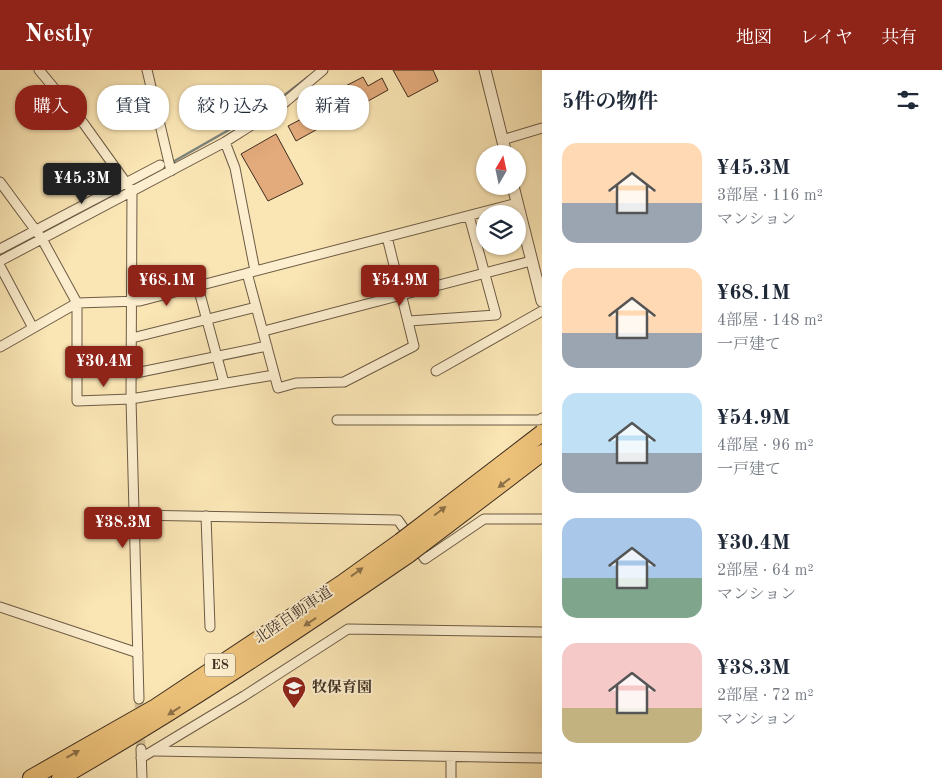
<!DOCTYPE html>
<html lang="ja">
<head>
<meta charset="utf-8">
<style>
  :root { --surface:#fff; --page:#f6f6f7; --text:#1f2937; --muted:#747a83; --accent:#8f2418 }
  body { margin:0; font-family:"Old Standard TT","Noto Serif JP",serif; background:var(--page); color:var(--text); height:100vh; display:flex; flex-direction:column; font-size:19px; white-space:nowrap }
  * { box-sizing:border-box; margin:0 }
  p { font-size:16px; color:var(--muted) }
  .icon { flex:none; width:28px; height:28px; fill:none; stroke:currentColor; stroke-width:2; stroke-linecap:round; stroke-linejoin:round }
  .map { position:relative; flex:1; overflow:hidden }
  .sheet { display:flex; flex-direction:column; background:var(--surface); width:400px }
  .sheet>* { flex:none }
  .guide { position:absolute; left:15px; top:15px; width:451px; height:45px; display:flex; gap:10px }
  .needle { width:32px; rotate:9deg }
  .buttons { position:absolute; left:476px; top:75px; display:grid; gap:10px }
  .buttons a { display:grid; place-items:center; width:50px; height:50px; border-radius:50%; background:var(--surface); box-shadow:0 1px 4px #0004; font-size:25px }
  .price { position:absolute; translate:-50% -42px; padding:0 11px; border-radius:5px; background:var(--accent); color:#fff; font-size:16px; line-height:32px; filter:drop-shadow(0 1px 2px #0008) }
  .price::after { content:''; position:absolute; left:50%; top:30px; width:15px; height:11px; margin-left:-8px; background:inherit; clip-path:polygon(0 0,100% 0,50% 100%) }
  .price.on { background:#222; color:#fff }
  ul { padding:0; list-style:none }
  li { display:flex; align-items:center; gap:15px; height:125px; padding:0 20px }
  li span { display:grid; place-items:center; flex:none; width:140px; height:100px; border-radius:15px; color:#555 }
  li>.icon { margin-inline-start:auto }
  span .icon { width:60px; height:60px; fill:#fffc; stroke-width:1 }
  li b { font-size:21px }
  h2 { display:flex; justify-content:space-between; align-items:center; height:60px; padding:0 20px; font-size:21px }
  .tag { padding:0 18px; border-radius:20px; background:var(--surface); box-shadow:0 1px 4px #0004; font-size:18px; line-height:45px }
  .tag.on { background:var(--accent); color:#fff }
  header { display:flex; align-items:center; gap:30px; box-sizing:border-box; height:70px; padding:0 25px; background:var(--accent); color:#fff }
  header strong { font-size:24px }
  nav { display:flex; gap:28px; margin-inline-start:auto; font-size:18px }
  main { display:flex; flex:1; min-height:0 }
  .map>svg:first-child { display:block }
</style>
</head>
<body>
<header>
<strong>Nestly</strong>
<nav><a>地図</a><a>レイヤ</a><a>共有</a></nav>
</header>
<main>
<div class="map">
<svg width="542" height="708" viewBox="0 0 542 708">
  <rect width="100%" height="100%" fill="#fae5b4"/>
  <filter id="stains"><feTurbulence type="fractalNoise" baseFrequency=".004" numOctaves="4"/><feColorMatrix values="0 0 0 0 .2 0 0 0 0 .09 0 0 0 0 .02 0 0 0 .5 -.17"/></filter>
  <radialGradient id="worn" r=".72"><stop offset=".6" stop-color="#630" stop-opacity="0"/><stop offset="1" stop-color="#630" stop-opacity=".3"/></radialGradient>
  <g fill="none" stroke-linecap="round" stroke-linejoin="round">
    <!-- stream -->
    <path stroke="#7b837c" stroke-width="2.5" d="M171,93L269,37L308,7
      M132,115L147,107
      M47,161L127,118
      M0,185L36,167"/>
  </g>
  <!-- building -->
  <path fill="#e3aa7b" stroke="#3e2d20" d="M393,0H433L438,11L408,27Z
    M363,7L368,16L382,8L388,20L296,71L288,56L336,31L332,23Z
    M276,64L303,114L268,131L241,84Z"/>
  <g fill="none" stroke-linecap="round" stroke-linejoin="round">
    <!-- minor-tunnel -->
    <path stroke="#d4c096" stroke-width="9" stroke-dasharray="9 4.5" stroke-linecap="butt" d="M139,629L141,679"/>
    <!-- minor casing -->
    <g stroke="#6d5b45" stroke-width="11">
      <path id="minor" d="M39,0L84,54L132,121L131,329L139,629
        M147,0L171,101
        M502,70L542,58
        M225,72L235,98L255,201
        M0,112L42,169L77,233V331L131,329L274,305
        M0,179L160,95
        M0,191L225,72L277,39L323,0
        M0,196L33,258
        M247,203L278,318L296,313L344,312L414,276L387,167
        M198,217L224,313
        M409,251L496,245L469,146
        M264,261L531,191
        M132,268L256,237
        M0,277L77,233L140,231L517,133
        M436,301L542,241
        M131,304L267,276
        M337,350H539L542,348
        M134,445L398,450L425,489L484,449H542
        M206,446L210,557
        M0,537L138,583
        M141,679L142,708
        M155,681L542,688
        M141,688L244,626L348,559L542,562
        M451,688V708"/>
    </g>
    <!-- tertiary casing -->
    <g stroke="#6d5b45" stroke-width="13">
      <path id="tertiary" d="M485,0L506,84
        M513,116L542,231"/>
    </g>
    <!-- motorway casing -->
    <g stroke="#3e2d20" stroke-width="18">
      <path id="motorway" d="M31,708L156,637L341,514L401,471
        M60,708C180,639 294,563 408,485"/>
    </g>
    <!-- minor -->
    <use href="#minor" stroke="#fceece" stroke-width="9"/>
    <!-- tertiary -->
    <use href="#tertiary" stroke="#fceece" stroke-width="11"/>
    <!-- motorway -->
    <use href="#motorway" stroke="#edc27a" stroke-width="16"/>
    <!-- motorway-bridge casing -->
    <g stroke="#3e2d20" stroke-width="18" stroke-linecap="butt">
      <path id="motorway-bridge" d="M401,471L542,363
        M408,485L542,383"/>
    </g>
    <!-- motorway-bridge -->
    <use href="#motorway-bridge" stroke="#edc27a" stroke-width="16"/>
  </g>
  <!-- one-way arrows -->
  <defs><path id="oneway-solid" d="M-6-.8H1V-3.2L6.5 0L1 3.2V.8H-6Z" transform="scale(1.25)"/></defs>
  <g fill="#8d7048">
    <use href="#oneway-solid" transform="translate(504 413) rotate(142)"/>
    <use href="#oneway-solid" transform="translate(440 441) rotate(-37)"/>
    <use href="#oneway-solid" transform="translate(357 502) rotate(-36)"/>
    <use href="#oneway-solid" transform="translate(310 552) rotate(146)"/>
    <use href="#oneway-solid" transform="translate(174 641) rotate(147)"/>
    <use href="#oneway-solid" transform="translate(73 684) rotate(-29)"/>
  </g>
  <!-- icons -->
  <defs>
    <g id="school-pin" transform="scale(1.25)"><path d="M0 17L-7.5 6A9.5 9.5 0 1 1 7.5 6Z" fill="#8f2418" stroke="#fceece"/><path d="M0-5L7-2L0 1L-7-2ZM-4 1L0 2.5L4 1V4Q0 6-4 4Z" fill="#fff"/></g>
  </defs>
  <g fill-rule="evenodd">
    <use href="#school-pin" x="294" y="618"/>
  </g>
  <g text-anchor="middle" dominant-baseline="central" stroke-width="4" stroke-linejoin="round" paint-order="stroke">
    <!-- shield labels -->
    <rect fill="#fceece" stroke="#776754" stroke-width="1" x="205" y="583.5" width="30" height="23" rx="4"/>
    <g font-size="14" font-weight="bold" fill="#3e2d20">
      <text x="220" y="595">E8</text>
    </g>
    <!-- street labels -->
    <g font-size="15" fill="#3e2d20" stroke="#fceece">
      <text transform="translate(294 546) rotate(-34)">北陸自動車道</text>
    </g>
    <!-- poi labels -->
    <g font-size="15" font-weight="bold" fill="#3e2d20" stroke="#fceece" text-anchor="start">
      <text x="312" y="618">牧保育園</text>
    </g>
  </g>
  <rect width="100%" height="100%" filter="url(#stains)"/>
  <rect width="100%" height="100%" fill="url(#worn)"/>
</svg>
<div class="buttons">
<a><svg class="needle" viewBox="-14 -14 28 28"><path d="M0-13l5 13h-10z" fill="#e53935"/><path d="M0 13l5-13h-10z" fill="#747a83"/></svg></a>
<a><svg class="icon" aria-label="layers" viewBox="0 0 24 24"><path d="M12 4l9 5-9 5-9-5zM3 14l9 5 9-5"/></svg></a>
</div>
<b class="price on" style="left:82px;top:135px">¥45.3M</b>
<b class="price" style="left:167px;top:237px">¥68.1M</b>
<b class="price" style="left:400px;top:237px">¥54.9M</b>
<b class="price" style="left:104px;top:318px">¥30.4M</b>
<b class="price" style="left:123px;top:479px">¥38.3M</b>
<div class="guide">
<a class="tag on">購入</a>
<a class="tag">賃貸</a>
<a class="tag">絞り込み</a>
<a class="tag">新着</a>
</div>
</div>
<section class="sheet">
<h2>5件の物件<svg class="icon" aria-label="filters" viewBox="0 0 24 24"><path d="M4 7h16M4 17h16"/><circle cx="9" cy="7" r="2"/><circle cx="15" cy="17" r="2"/></svg></h2>
<ul>
<li><span style="background:linear-gradient(#ffd9b3 60%,#9aa5b1 0)"><svg class="icon" aria-label="home" viewBox="0 0 24 24"><path d="M3 11l9-7 9 7M6 9v11h12V9"/></svg></span><div><b>¥45.3M</b><p>3部屋 · 116 m²</p><p>マンション</p></div></li>
<li><span style="background:linear-gradient(#ffd9b3 65%,#9aa5b1 0)"><svg class="icon" aria-label="home" viewBox="0 0 24 24"><path d="M3 11l9-7 9 7M6 9v11h12V9"/></svg></span><div><b>¥68.1M</b><p>4部屋 · 148 m²</p><p>一戸建て</p></div></li>
<li><span style="background:linear-gradient(#bfe0f5 60%,#9aa5b1 0)"><svg class="icon" aria-label="home" viewBox="0 0 24 24"><path d="M3 11l9-7 9 7M6 9v11h12V9"/></svg></span><div><b>¥54.9M</b><p>4部屋 · 96 m²</p><p>一戸建て</p></div></li>
<li><span style="background:linear-gradient(#a9c7e8 60%,#7fa58c 0)"><svg class="icon" aria-label="home" viewBox="0 0 24 24"><path d="M3 11l9-7 9 7M6 9v11h12V9"/></svg></span><div><b>¥30.4M</b><p>2部屋 · 64 m²</p><p>マンション</p></div></li>
<li><span style="background:linear-gradient(#f6c9c9 65%,#c2b280 0)"><svg class="icon" aria-label="home" viewBox="0 0 24 24"><path d="M3 11l9-7 9 7M6 9v11h12V9"/></svg></span><div><b>¥38.3M</b><p>2部屋 · 72 m²</p><p>マンション</p></div></li>
</ul>
</section>
</main>
</body>
</html>
